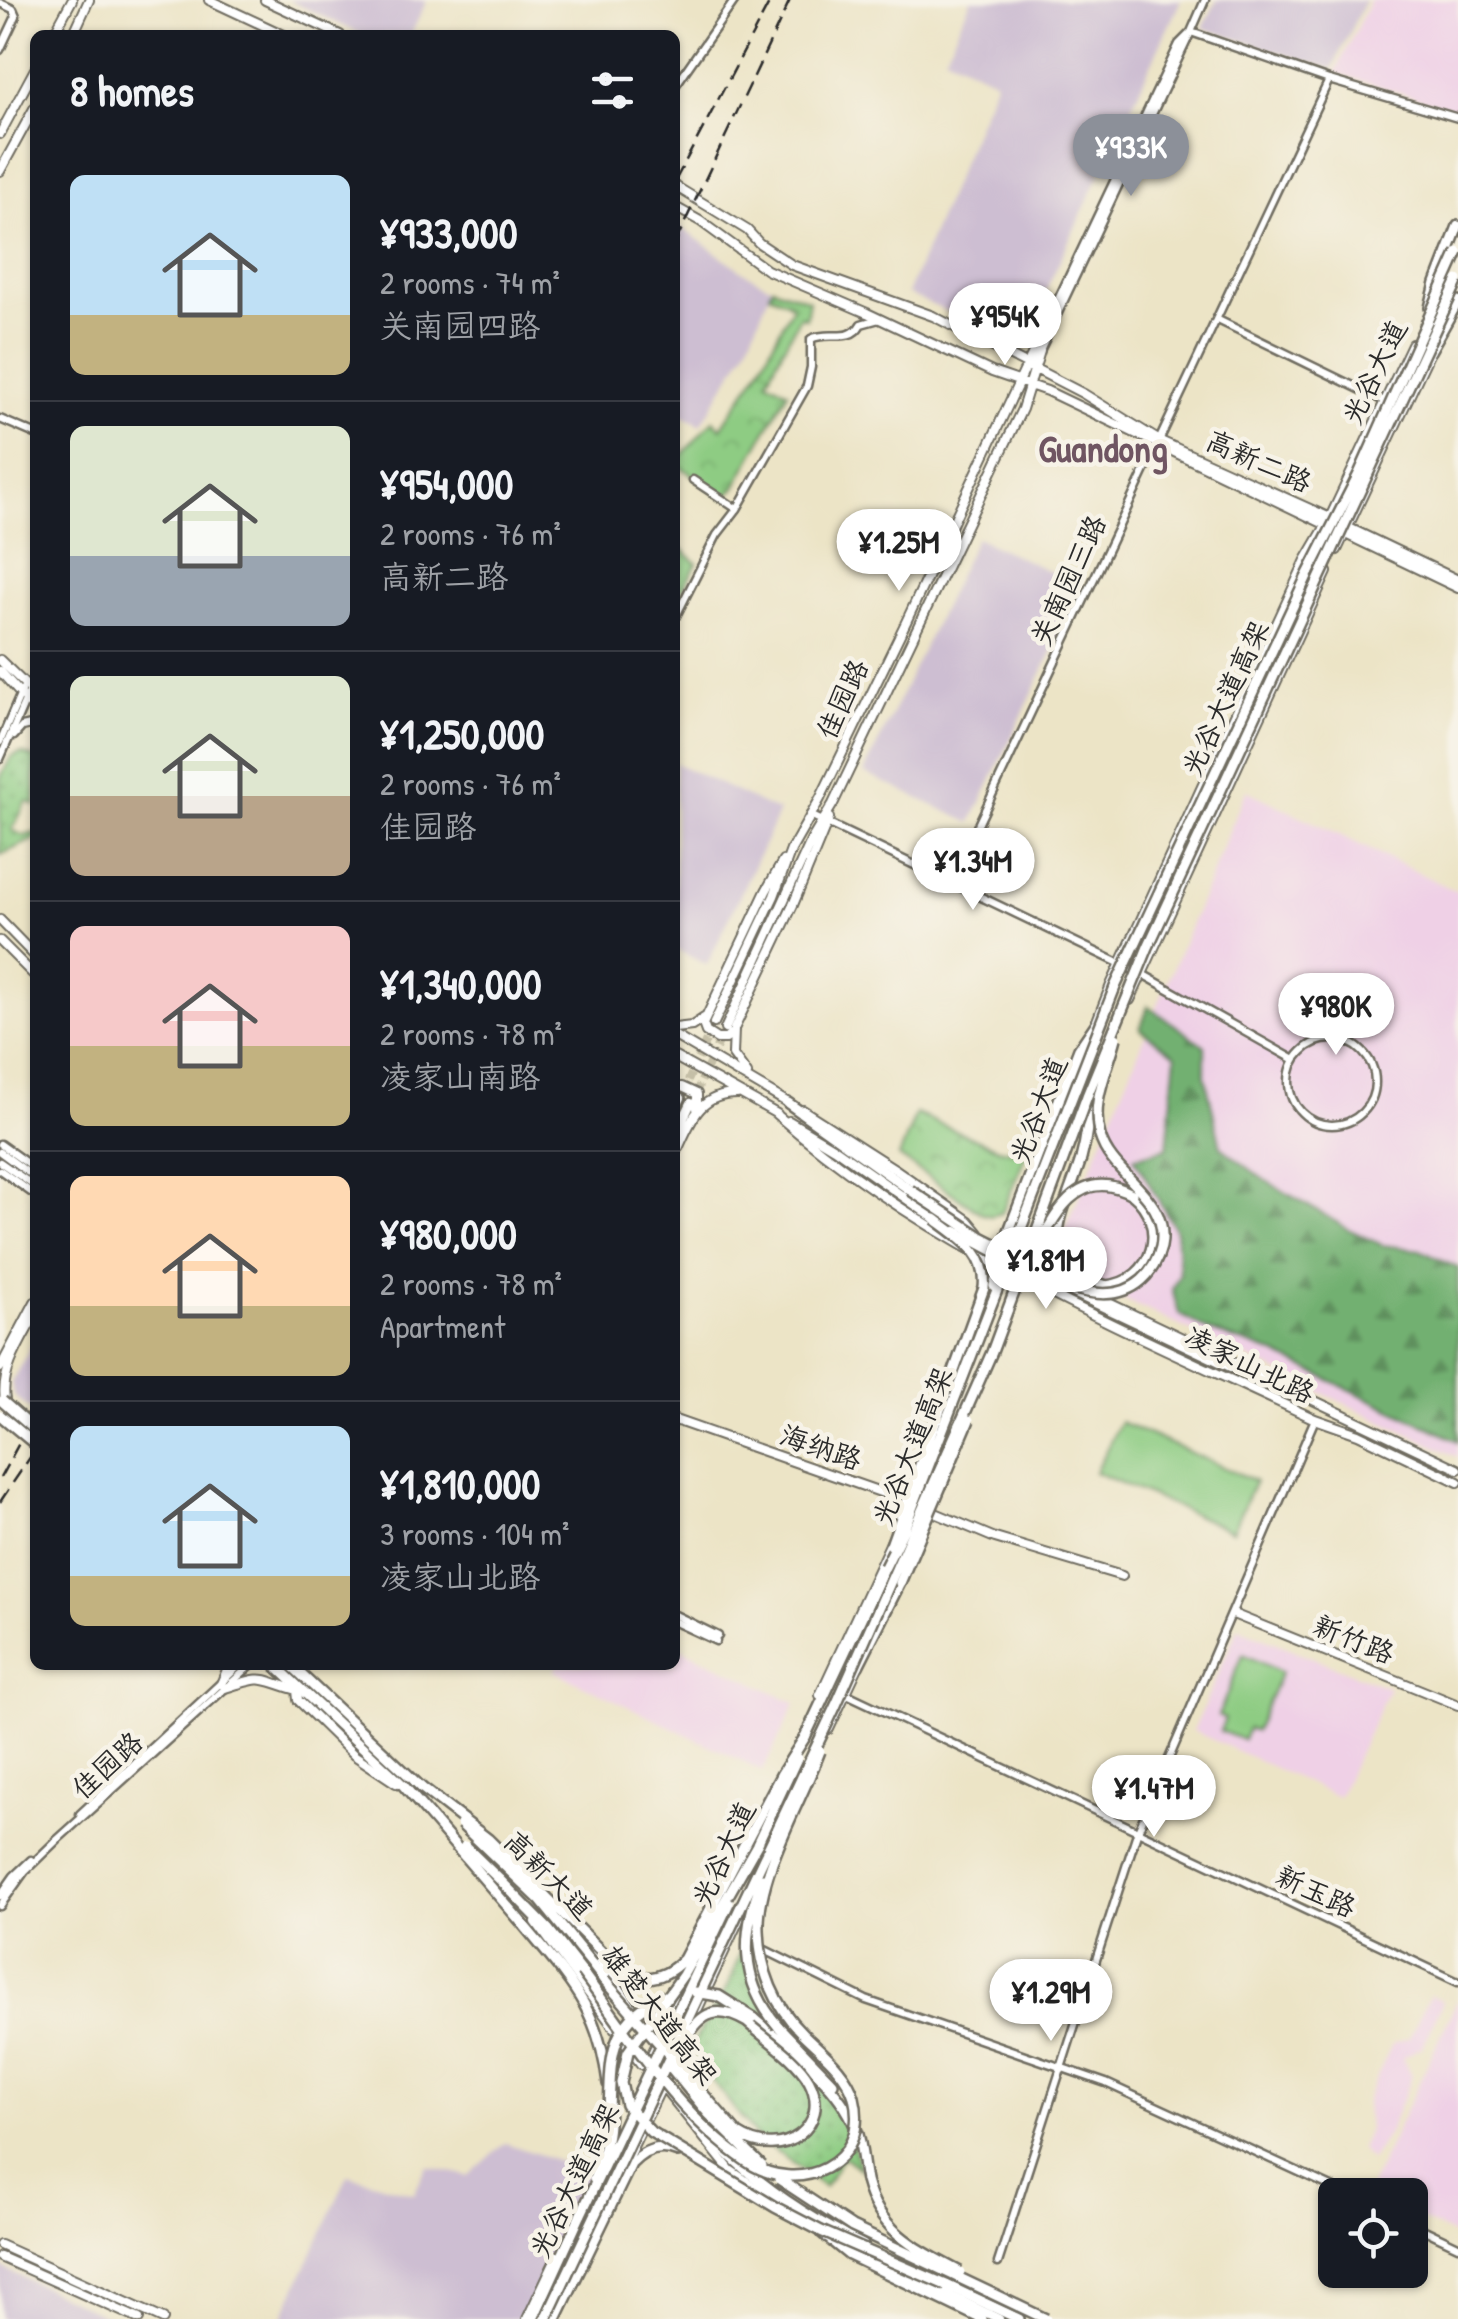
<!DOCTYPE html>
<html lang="en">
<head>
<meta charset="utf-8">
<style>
  :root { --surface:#171b24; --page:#20242c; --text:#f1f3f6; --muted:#9ea1a6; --line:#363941; --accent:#8c9099 }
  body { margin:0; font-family:"Patrick Hand","LXGW WenKai TC",sans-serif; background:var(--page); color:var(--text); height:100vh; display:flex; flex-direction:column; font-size:38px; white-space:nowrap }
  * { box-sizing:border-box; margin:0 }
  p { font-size:32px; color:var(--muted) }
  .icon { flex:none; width:55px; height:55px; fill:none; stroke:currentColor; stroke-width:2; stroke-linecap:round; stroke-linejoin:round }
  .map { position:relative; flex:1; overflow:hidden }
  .details { position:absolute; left:30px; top:30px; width:650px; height:1640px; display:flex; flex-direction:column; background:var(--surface); border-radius:15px; box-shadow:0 2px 8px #0004 }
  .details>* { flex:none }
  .tools { position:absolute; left:1318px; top:2178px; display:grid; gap:20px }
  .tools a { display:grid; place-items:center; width:110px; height:110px; border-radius:15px; background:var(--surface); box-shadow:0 2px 8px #0004; font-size:50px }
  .price { position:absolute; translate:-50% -85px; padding:0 22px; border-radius:35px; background:#fff; color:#222; font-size:32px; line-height:65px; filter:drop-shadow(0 2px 5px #0008) }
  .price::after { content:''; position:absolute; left:50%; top:60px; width:30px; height:22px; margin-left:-15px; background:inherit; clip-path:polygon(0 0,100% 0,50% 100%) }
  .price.current { background:var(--accent); color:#fff }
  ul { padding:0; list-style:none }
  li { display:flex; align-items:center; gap:30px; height:250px; padding:0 40px }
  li+li { border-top:2px solid var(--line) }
  li span { display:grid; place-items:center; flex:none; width:280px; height:200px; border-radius:15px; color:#555 }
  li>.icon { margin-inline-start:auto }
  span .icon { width:120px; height:120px; fill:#fffc; stroke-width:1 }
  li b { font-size:42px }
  h2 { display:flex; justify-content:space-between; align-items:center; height:120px; padding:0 40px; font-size:42px }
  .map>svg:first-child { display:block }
</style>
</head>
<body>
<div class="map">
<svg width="1458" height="2319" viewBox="0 0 1458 2319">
  <defs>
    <pattern id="grass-dots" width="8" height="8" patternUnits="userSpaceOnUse" patternTransform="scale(2.5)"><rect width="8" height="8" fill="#8ecc83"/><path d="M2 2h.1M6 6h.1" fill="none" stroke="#7baf71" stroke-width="1.8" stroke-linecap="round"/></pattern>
    <pattern id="forest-firs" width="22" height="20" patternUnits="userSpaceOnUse" patternTransform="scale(2.5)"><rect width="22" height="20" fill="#72b071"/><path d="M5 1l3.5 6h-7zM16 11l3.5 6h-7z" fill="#5e8f5d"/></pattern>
    <pattern id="park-crowns" width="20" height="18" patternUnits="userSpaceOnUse" patternTransform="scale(2.5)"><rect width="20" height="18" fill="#8ecc83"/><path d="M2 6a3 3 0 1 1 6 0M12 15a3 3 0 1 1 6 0" fill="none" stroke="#7baf71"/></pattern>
  </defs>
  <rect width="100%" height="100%" fill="#f7f3e8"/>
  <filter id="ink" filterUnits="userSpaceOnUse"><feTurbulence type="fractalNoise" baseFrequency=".01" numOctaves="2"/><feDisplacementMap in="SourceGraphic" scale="20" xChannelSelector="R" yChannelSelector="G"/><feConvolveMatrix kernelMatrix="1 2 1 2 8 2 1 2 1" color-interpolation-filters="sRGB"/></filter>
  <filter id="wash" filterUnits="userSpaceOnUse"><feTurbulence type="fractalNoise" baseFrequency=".0048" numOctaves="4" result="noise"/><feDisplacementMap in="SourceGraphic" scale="40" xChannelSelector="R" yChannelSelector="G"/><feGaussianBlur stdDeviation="2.25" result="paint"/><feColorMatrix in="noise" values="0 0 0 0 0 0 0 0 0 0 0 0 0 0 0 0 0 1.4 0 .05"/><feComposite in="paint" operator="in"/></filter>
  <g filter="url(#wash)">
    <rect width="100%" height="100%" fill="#ece4c6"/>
    <!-- built -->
    <path fill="#efd0e6" d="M1370,0H1458V110L1335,73Z
      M1246,790L1458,892V1457L1051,1265Z
      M1238,1628L1389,1688L1338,1797L1193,1731Z
      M675,1645L796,1703L763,1771L554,1671L557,1665H675Z
      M1430,1995L1443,2001L1422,2047L1402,2058L1412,2075L1389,2132L1371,2160L1360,2149L1368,2130L1366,2101L1392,2044L1409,2038Z
      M1458,1999V2237L1410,2215V2195H1366Z"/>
    <!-- industrial -->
    <path fill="#cdbed2" d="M288,0H427L411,35H363Z
      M971,0H1181L1021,344L907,294L996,80L945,56Z
      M1217,0H1365L1332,69L1203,28Z
      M675,218L676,224L745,273L772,287L747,348L701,425L675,412Z
      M976,537L1083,587L971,823L864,773Z
      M675,763L779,812L707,965L675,949Z
      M32,1344L35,1346V1413L15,1397L11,1383Z
      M505,2143L595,2173L527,2319H282L348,2175L414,2194L427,2166L468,2176Z
      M0,2267L112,2319H0Z"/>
    <!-- grass -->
    <path fill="url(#grass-dots)" stroke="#5c7c57" stroke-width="2.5" d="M21,753L35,758V805L27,801L12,830L24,836L35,833V839L0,855V778L12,756Z
      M742,1949L751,1955L773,2013L800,2068L828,2096L848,2126L860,2169L843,2156L824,2187L755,2135L700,2065L693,2043L728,1986Z"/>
    <!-- forest -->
    <path fill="url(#forest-firs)" stroke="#4e6e4e" stroke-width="2.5" d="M1148,1006L1205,1046V1075L1221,1147L1263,1179L1350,1230L1382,1245L1420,1250L1458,1268V1441L1273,1353L1209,1331L1179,1314L1172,1289L1179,1273L1176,1231L1134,1157L1167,1148L1176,1055L1140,1029Z"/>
    <!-- park -->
    <path fill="url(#park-crowns)" stroke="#5c7c57" stroke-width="2.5" d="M772,287L809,300L806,318L800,316L767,380L788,391L735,487L725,498L675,463L713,420L721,428L758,372L792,307L787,301L769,294Z
      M916,1114L998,1148L1026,1154L1002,1213L991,1216L983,1214L899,1157Z"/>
    <!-- garden -->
    <path fill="#8ecc83" stroke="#5c7c57" stroke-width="2.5" d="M675,543L697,563L675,602Z
      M1120,1422L1255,1481L1232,1531L1095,1472Z
      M1243,1654L1281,1672L1255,1731L1248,1728L1243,1740L1220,1731L1225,1719L1218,1716Z"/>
  </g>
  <g filter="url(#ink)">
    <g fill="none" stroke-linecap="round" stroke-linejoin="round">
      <!-- major-tunnel -->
      <path stroke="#c5bfa7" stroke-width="8" stroke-dasharray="8 4" stroke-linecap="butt" d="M683,1092L714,1023
        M691,1103L725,1029"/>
      <!-- minor casing -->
      <g stroke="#6f6c61" stroke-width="11">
        <path id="minor" d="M0,3L13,9L16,16L0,50
          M675,86L735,0
          M1218,320L1384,401
          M1035,348L1179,44L1191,32L1205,0
          M1040,351L1191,32L1329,80L1458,118
          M0,419L35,434
          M693,480L737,509L807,386L811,367V339C829,330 850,344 861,324L879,319
          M675,618L717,535L737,509
          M14,736L22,727L35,724
          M0,742L25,684
          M0,759L30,690
          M810,815L1144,975L1295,1060
          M951,882L1329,80
          M1289 1082a43 43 0 1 1 86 0a43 43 0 1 1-86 0Z
          M0,1144L35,1169
          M0,1152L34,1177
          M0,1162L30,1183
          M0,1170L35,1195
          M675,1615L718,1636
          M675,1622L716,1641
          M847,1694L1458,1982
          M80,1814L240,1665
          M0,1896L14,1876L31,1860
          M0,1906L25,1871L58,1839L251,1665
          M761,1948L866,2000L1106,2083L1349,2195
          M1410,2223L1458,2246
          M998,2263L1137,1833L1315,1419"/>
      </g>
      <!-- major casing -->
      <g stroke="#6f6c61" stroke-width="12">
        <path id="major" d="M209,0L284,35
          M265,0L340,35
          M53,35L72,0
          M73,35L89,0
          M0,134L35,69
          M0,171L35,107
          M675,186L747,230L759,243L792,265L933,316L1084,394L1158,440L1332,519
          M675,207L700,221L767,270L867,313L992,372L1047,391L1458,588
          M1345,526L1458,580
          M1337,550L1431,350
          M0,660L35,694
          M0,671L35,710
          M0,920L35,956
          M0,941L35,976
          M1130,1000L1327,572
          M714,1023L774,896L791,850L820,799L906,622L1035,348
          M675,1028L692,1026L704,1018
          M725,1029L812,839L833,804L1022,409L1040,351
          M732,1033L726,1039H717L706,1032L703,1024L766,891L783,861
          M675,1036L790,1104
          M675,1057L777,1114
          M747,1074L733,1055L734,1029L793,905L829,818
          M675,1088L682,1087L697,1094V1108
          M675,1110L681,1098
          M803,1110L895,1169L969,1221L979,1233
          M776,1114C933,1252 1129,1331 1315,1419L1358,1434L1458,1482
          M789,1121L834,1148L935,1219
          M675,1136L691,1103
          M675,1155C690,1124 697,1094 737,1094
          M1028,1197L1111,985L1306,560L1327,524L1412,344
          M1067,1290L1294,1397
          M1092,1295L1458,1469
          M0,1368L35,1302
          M5,1400C0,1372 22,1339 35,1315
          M675,1420L909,1502L995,1538L1122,1576
          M927,1458L940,1425
          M1233,1614L1458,1705
          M221,1684L229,1665
          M225,1688C269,1674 257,1679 297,1690L298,1700L354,1755L396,1783
          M820,1695L892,1540
          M829,1729L859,1665
          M760,1827L773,1799
          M553,1909L599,1959L632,2007
          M536,1922L641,2064L649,2067
          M687,2032L744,1909
          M646,2066L692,1971
          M660,2083L730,2170L787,2209
          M0,2245L163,2319
          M0,2257L139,2319
          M877,2260L999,2319
          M571,2276L673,2063
          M527,2319L557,2256"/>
      </g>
      <!-- highway casing -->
      <g stroke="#6f6c61" stroke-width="14">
        <path id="highway" d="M1430,308L1436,283L1458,226
          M1430,351L1458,301
          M1089,1097C1089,1119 1087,1137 1081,1159C1064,1214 1028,1263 1107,1286
          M1059,1100L1079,1049L1096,1024
          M788,1103L910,1190
          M1054,1274C1070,1282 1088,1288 1106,1286C1155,1281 1169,1224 1132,1194
          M275,1665L403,1785
          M291,1665L422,1788
          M858,1666L900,1583
          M805,1737L885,1567
          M499,1879L549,1930L582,1972
          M522,1923C569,1980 599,2007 608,2084
          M592,1964L604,1980
          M754,2018C791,2051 842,2085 858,2134C862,2149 863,2165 866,2181
          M778,2026L833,2083
          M717,2143C758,2185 810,2219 863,2245
          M822,2233L849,2255L982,2319
          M940,2282L1019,2319
          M533,2319L581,2214
          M556,2319L631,2164C644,2150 660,2144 678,2152"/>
      </g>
      <!-- minor -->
      <use href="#minor" stroke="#fff" stroke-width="6"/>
      <!-- major -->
      <use href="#major" stroke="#fff" stroke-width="8"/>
      <!-- highway -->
      <use href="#highway" stroke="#fff" stroke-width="9"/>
      <!-- rail -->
      <path stroke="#2b2b2b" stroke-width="2.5" stroke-dasharray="15 8" stroke-linecap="butt" d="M675,181L771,0
        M675,243L790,0
        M0,1478L35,1414
        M0,1502L35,1450"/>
      <!-- major-bridge casing -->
      <g stroke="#6f6c61" stroke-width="12" stroke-linecap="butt">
        <path id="major-bridge" d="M956,1231L1053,1283"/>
      </g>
      <!-- highway-bridge casing -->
      <g stroke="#6f6c61" stroke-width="14" stroke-linecap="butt">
        <path id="highway-bridge" d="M910,1190L981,1237L1054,1274
          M1053,1283C1083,1292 1116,1303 1142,1280C1152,1271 1158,1259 1161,1247C1171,1196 1112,1178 1100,1136C1090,1102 1108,1070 1116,1038
          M994,1286L1007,1236L1059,1100
          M1019,1288C1043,1246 1064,1157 1132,1194
          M2,1401L35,1430
          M0,1415L35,1444
          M891,1545L984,1288C988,1253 960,1238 935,1219
          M885,1567L904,1529L1115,987L1306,578L1359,474L1458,252
          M900,1583L969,1420
          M403,1785L522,1923
          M422,1788L488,1839L618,1968C642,1984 664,1980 684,1959L781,1775L805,1737
          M461,1824L540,1900L592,1964
          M759,1841L683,1975L628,2052L621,2083L626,2105L651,2132L775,2207L821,2231L946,2285
          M757,1844L797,1758
          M465,1846L499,1879
          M763,1878C741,1931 739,1981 778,2026
          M582,1972C631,2038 677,2114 746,2161C798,2197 871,2165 854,2097C846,2070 821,2052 802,2033C774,2005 760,1969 759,1930C757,1874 800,1804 820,1751
          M604,1980L738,2134C782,2163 833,2126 809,2081C796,2058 766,2039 747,2022C709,1999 695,2021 678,2053
          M695,1992L719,1996L754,2018
          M668,2064L708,2113L762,2166
          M594,2179C600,2161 607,2143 608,2124C613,2067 601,2023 665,1996
          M779,2179L852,2227L1046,2319
          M866,2181C879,2232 917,2249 960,2272
          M581,2214L729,1903
          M546,2319L836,1705L992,1352L1087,1096L1148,947L1458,280"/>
      </g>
      <!-- major-bridge -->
      <use href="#major-bridge" stroke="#fff" stroke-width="8"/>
      <!-- highway-bridge -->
      <use href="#highway-bridge" stroke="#fff" stroke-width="9"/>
    </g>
  </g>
  <g text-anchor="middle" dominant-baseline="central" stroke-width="9" stroke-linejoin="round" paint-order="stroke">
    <!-- street labels -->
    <g font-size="28" fill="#2b2b2b" stroke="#f7f3e8">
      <text transform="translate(1374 372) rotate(-64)">光谷大道</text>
      <text transform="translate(1259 461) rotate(24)">高新二路</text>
      <text transform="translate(1068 580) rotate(-65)">关南园三路</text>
      <text transform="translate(1225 698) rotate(-65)">光谷大道高架</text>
      <text transform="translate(842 699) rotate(-65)">佳园路</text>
      <text transform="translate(1038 1110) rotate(-69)">光谷大道</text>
      <text transform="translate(1250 1364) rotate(26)">凌家山北路</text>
      <text transform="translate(912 1446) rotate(-68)">光谷大道高架</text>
      <text transform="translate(821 1447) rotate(19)">海纳路</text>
      <text transform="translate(1354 1639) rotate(22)">新竹路</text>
      <text transform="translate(107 1765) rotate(-42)">佳园路</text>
      <text transform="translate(723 1854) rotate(-65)">光谷大道</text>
      <text transform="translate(549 1875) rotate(45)">高新大道</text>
      <text transform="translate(1316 1891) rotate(25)">新玉路</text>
      <text transform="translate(660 2015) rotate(52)">雄楚大道高架</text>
      <text transform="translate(574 2180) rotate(-64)">光谷大道高架</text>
    </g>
    <!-- district labels -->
    <g font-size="38" font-weight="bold" fill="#6f5562" stroke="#f7f3e8">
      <text x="1103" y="448">Guandong</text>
    </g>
  </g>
</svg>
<div class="tools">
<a><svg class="icon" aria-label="locate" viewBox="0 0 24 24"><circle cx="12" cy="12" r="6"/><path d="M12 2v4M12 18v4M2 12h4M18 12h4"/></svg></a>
</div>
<b class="price current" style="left:1131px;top:199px">¥933K</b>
<b class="price" style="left:1005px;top:368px">¥954K</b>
<b class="price" style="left:899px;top:594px">¥1.25M</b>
<b class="price" style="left:973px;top:913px">¥1.34M</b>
<b class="price" style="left:1336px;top:1058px">¥980K</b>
<b class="price" style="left:1046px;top:1312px">¥1.81M</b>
<b class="price" style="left:1154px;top:1840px">¥1.47M</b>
<b class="price" style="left:1051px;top:2044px">¥1.29M</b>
<section class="details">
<h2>8 homes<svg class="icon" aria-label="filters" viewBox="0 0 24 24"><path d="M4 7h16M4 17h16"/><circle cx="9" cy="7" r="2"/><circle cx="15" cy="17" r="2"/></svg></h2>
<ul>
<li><span style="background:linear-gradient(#bfe0f5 70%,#c2b280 0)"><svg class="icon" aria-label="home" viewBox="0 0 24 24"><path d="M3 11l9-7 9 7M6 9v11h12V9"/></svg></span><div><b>¥933,000</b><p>2 rooms · 74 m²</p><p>关南园四路</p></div></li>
<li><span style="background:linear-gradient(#dfe7d0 65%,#9aa5b1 0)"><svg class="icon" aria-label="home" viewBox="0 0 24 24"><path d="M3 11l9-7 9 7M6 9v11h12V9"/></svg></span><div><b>¥954,000</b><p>2 rooms · 76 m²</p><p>高新二路</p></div></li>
<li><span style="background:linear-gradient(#dfe7d0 60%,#b9a48a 0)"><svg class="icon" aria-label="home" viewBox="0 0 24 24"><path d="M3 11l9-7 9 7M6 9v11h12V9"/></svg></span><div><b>¥1,250,000</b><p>2 rooms · 76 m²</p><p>佳园路</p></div></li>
<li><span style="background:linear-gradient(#f6c9c9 60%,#c2b280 0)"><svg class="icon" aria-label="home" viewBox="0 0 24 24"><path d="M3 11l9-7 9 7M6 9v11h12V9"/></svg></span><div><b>¥1,340,000</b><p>2 rooms · 78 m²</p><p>凌家山南路</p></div></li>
<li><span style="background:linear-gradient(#ffd9b3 65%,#c2b280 0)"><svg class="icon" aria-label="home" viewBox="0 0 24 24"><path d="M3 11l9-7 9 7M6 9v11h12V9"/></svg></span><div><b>¥980,000</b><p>2 rooms · 78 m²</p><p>Apartment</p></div></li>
<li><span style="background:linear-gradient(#bfe0f5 75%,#c2b280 0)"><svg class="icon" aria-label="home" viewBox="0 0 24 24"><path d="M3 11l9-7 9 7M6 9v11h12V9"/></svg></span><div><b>¥1,810,000</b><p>3 rooms · 104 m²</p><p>凌家山北路</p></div></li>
</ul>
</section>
</div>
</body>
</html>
